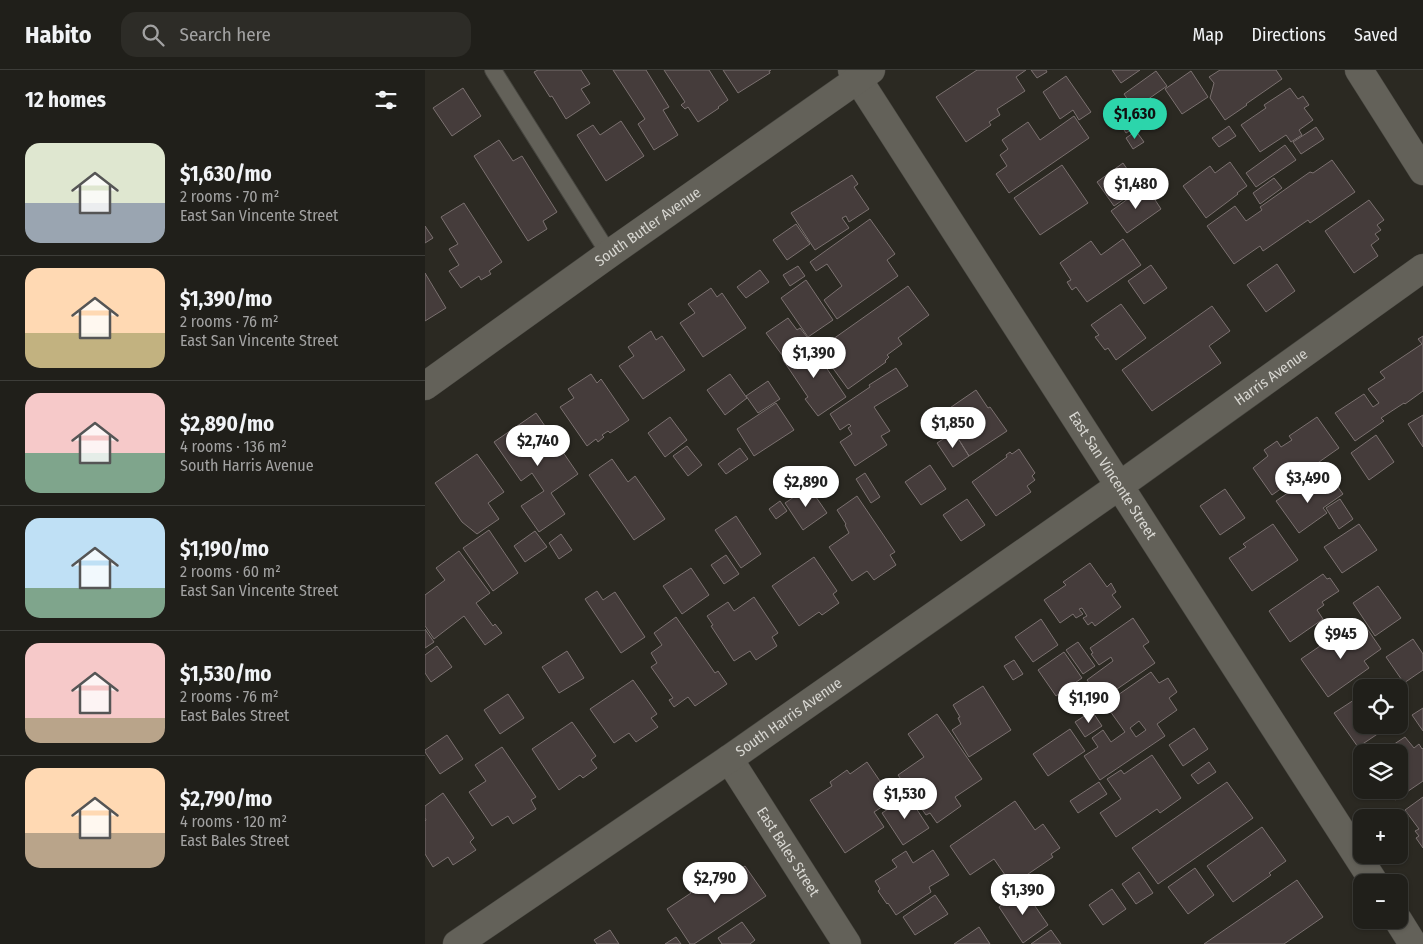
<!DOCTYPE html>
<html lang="en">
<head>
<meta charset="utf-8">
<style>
  :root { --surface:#201f1a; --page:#2d2c27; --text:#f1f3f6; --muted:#a2a2a2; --line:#3d3d39; --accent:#2cd5ab }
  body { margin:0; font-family:"Fira Sans Condensed",sans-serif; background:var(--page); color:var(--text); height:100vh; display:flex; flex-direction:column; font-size:19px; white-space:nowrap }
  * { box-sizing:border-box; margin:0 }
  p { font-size:16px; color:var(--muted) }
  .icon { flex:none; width:28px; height:28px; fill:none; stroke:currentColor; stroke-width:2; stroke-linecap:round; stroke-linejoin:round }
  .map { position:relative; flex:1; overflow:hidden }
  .side { display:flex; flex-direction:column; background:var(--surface); width:425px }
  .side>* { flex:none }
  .tools { position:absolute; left:928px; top:609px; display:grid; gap:10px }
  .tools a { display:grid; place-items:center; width:55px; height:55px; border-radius:10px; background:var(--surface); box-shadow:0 1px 4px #0004,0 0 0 1px var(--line); font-size:25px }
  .price { position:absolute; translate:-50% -42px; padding:0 11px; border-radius:18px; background:#fff; color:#222; font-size:16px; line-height:32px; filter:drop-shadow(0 1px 2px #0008) }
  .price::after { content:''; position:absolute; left:50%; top:30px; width:15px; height:11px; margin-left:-8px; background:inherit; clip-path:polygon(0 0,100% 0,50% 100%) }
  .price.selected { background:var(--accent); color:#111 }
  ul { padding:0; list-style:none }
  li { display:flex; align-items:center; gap:15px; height:125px; padding:0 25px }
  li+li { border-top:1px solid var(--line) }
  li span { display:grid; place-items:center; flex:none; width:140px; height:100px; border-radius:15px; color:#555 }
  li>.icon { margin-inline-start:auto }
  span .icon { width:60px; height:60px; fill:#fffc; stroke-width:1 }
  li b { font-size:21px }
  h2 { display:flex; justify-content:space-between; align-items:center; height:60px; padding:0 25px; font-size:21px }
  header { display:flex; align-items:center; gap:30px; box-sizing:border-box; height:70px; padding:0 25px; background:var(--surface); border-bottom:1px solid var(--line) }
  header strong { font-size:24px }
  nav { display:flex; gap:28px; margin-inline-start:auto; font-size:18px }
  .search { width:350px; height:45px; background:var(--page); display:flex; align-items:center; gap:12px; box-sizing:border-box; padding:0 18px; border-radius:15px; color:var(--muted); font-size:19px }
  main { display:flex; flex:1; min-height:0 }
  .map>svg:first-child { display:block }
</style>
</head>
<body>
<header>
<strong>Habito</strong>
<div class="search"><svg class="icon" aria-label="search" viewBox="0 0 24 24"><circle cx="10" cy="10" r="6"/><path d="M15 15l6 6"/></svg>Search here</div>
<nav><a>Map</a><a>Directions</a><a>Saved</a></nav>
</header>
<main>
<section class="side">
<h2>12 homes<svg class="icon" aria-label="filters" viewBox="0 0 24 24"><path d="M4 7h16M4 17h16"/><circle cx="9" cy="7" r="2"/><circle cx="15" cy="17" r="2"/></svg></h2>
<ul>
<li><span style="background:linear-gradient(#dfe7d0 60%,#9aa5b1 0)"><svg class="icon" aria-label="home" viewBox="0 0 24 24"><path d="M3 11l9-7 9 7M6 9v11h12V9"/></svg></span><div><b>$1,630/mo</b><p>2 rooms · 70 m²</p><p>East San Vincente Street</p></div></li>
<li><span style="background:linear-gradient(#ffd9b3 65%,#c2b280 0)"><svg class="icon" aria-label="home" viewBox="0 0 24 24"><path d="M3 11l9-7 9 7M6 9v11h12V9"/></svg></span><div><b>$1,390/mo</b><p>2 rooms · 76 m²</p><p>East San Vincente Street</p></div></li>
<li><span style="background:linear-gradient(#f6c9c9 60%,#7fa58c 0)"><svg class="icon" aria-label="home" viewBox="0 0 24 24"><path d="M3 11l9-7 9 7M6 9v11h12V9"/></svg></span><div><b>$2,890/mo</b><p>4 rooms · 136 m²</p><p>South Harris Avenue</p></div></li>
<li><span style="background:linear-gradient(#bfe0f5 70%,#7fa58c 0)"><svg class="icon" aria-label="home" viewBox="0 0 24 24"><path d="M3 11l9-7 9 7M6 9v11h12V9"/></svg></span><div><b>$1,190/mo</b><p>2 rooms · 60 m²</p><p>East San Vincente Street</p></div></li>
<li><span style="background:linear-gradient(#f6c9c9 75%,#b9a48a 0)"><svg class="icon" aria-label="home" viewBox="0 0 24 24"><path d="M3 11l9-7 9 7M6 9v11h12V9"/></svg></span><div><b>$1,530/mo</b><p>2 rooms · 76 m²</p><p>East Bales Street</p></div></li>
<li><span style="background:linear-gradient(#ffd9b3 65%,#b9a48a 0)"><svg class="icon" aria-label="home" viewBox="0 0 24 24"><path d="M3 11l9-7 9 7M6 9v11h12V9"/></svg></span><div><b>$2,790/mo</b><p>4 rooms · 120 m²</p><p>East Bales Street</p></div></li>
</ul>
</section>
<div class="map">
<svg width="998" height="874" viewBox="0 0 998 874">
  <rect width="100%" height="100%" fill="#2b2922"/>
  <!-- building -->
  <path fill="#453c3b" stroke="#7b7170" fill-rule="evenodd" d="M113,0H156L165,14L156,19L165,33L141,49L127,26L125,27L109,2Z
    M188,0H221L244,37L238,40L253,65L229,80L213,54L220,49Z
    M239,0H284L303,30L293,37L294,38L273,52L263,37L260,39L256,35L260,32Z
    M298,0H346L344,1L345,3L313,23Z
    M552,0H601L591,7L600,21L572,39L575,45L564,52L566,55L541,72L511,27Z
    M606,0H621L622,2L612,8Z
    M687,0H715L696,13Z
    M795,0H851L857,9L821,34L822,35L800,50L785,28L789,13L784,7Z
    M731,1L742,16L709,39L699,24Z
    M766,1L783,27L757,44L740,19Z
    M641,6L666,42L654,50L648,40L635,49L618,22Z
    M38,18L56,46L27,66L8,38Z
    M865,18L873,29L878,26L884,35L879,38L888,50L874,60L877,65L866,72L861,65L835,82L816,55L841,38L839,35Z
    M721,34L731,49L715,59L706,44Z
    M649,46L664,68L584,123L571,104L582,96L575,85L583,79L577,70L603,52L615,70Z
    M702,47L709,58L701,63L694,52Z
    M196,51L219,86L181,111L152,65L168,55L175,65Z
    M804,56L811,66L794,77L787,68Z
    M891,57L899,69L876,84L868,72Z
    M711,61L719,72L708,79L701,68Z
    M74,70L88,91L97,86L132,142L118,151L122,159L103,171L49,86Z
    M860,75L871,90L831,117L821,103Z
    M907,90L930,122L885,153L883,150L838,181L835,176L809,194L782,156L810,136L821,151L837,140L835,137L885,102L888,103Z
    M805,92L822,116L812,123L813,124L781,148L758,116L785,96L790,103Z
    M698,93L715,118L689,136L672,112Z
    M637,95L663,133L615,165L589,128Z
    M427,105L433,114L429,117L444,139L424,152L421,146L417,148L424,158L390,180L366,143Z
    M849,108L857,118L835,134L828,123Z
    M721,116L736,139L702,163L686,141Z
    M944,130L959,150L952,155L956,160L950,164L954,169L946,175L953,186L929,203L900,161Z
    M39,133L77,192L64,201L66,204L56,210L54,206L36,218L24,201L34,195L24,179L33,174L16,147Z
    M445,149L470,184L462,190L473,206L412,249L399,230L417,216L402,194L391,201L385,192Z
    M371,154L385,174L362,190L348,170Z
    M0,156L8,168L0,173Z
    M698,169L716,195L662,232L651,217L647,220L642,212L646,210L635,193L666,171L676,185Z
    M852,194L870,221L841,242L822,215Z
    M726,195L742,218L719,234L703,211Z
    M373,196L380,206L365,216L358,205Z
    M335,200L344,212L321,228L312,217Z
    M0,203L21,238L0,251Z
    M381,210L408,250L383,267L356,228Z
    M483,216L504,245L473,268L477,274L462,285L464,287L460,291L461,292L423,319L394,279Z
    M286,218L292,227L297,223L321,258L278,287L255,253L270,243L263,234Z
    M696,234L721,268L691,290L683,278L680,280L670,267L674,265L666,255Z
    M787,236L805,261L784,276L796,293L727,341L697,300Z
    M363,248L372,260L375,258L382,267L357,285L341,263Z
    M226,261L231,270L237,266L260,300L218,329L194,296L209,286L203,277Z
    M998,266V321L980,334L979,333L956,348L959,351L930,371L910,343L939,324L948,337L954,333L943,319L960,308L955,302L997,274L993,269Z
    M384,272L421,327L393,346L380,329L383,327L358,290Z
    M471,298L483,316L449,337L465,361L456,366L462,375L430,396L415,372L427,364L423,358L426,356L424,354L415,360L405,344L445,317L444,315Z
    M166,304L172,313L176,309L204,350L185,363L183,361L177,365L179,367L173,372L171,369L162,376L135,337L149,328L143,319Z
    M305,304L322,328L300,345L282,320Z
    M343,311L355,329L333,343L321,326Z
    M551,320L563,338L565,337L582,361L544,386L529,362L520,368L514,360L522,354L516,344Z
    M351,333L369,360L329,386L312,359Z
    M111,343L153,404L126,423L140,444L114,462L96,436L119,421L107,403L96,411L69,372Z
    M998,345V377L983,354Z
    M245,347L262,370L240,387L223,363Z
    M892,347L914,378L847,425L828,398L843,386L839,380L852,371L856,377L867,370L864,366Z
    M529,362L544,386L528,397L512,373Z
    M951,365L969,392L944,410L926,383Z
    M262,376L277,395L263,406L248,386Z
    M315,378L323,389L301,404L293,394Z
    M594,379L610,403L607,406L610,410L602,416L606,422L571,446L547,412L582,387L581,385L585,382L587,384Z
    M52,384L79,422L63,433L74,449L52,464L37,452L10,413Z
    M187,389L203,412L210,406L240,449L209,470L164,405Z
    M505,395L521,419L496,435L480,412Z
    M440,403L455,427L446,433L431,409Z
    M895,411L901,419L910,413L918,424L898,438L902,443L874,463L851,431L879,412L884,419Z
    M384,417L402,443L378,460L360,433Z
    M800,419L820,448L795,465L775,436Z
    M432,426L470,482L465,485L471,495L449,510L442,501L427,511L404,477L424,463L420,455L421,454L412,440Z
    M542,429L560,455L536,471L518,445Z
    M915,429L928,449L914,459L901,438Z
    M355,431L362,441L351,449L344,439Z
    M311,446L336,484L316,498L290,460Z
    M848,454L873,490L827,521L804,488L821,477L818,474Z
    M934,454L952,480L917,503L899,477Z
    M64,460L93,503L68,521L38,478Z
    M110,461L122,477L100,492L89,476Z
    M136,464L147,480L134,489L124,473Z
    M34,481L65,523L51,533L68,556L70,554L77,563L60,575L39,546L9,569L0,556V525L20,510L11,498Z
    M301,485L314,504L299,514L286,495Z
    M389,487L412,521L408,524L414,533L397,545L394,542L374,556L347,516Z
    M665,493L682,517L686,513L691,522L687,525L696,537L670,556L667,552L663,555L658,548L662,546L657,538L654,539L658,544L651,548L648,544L635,553L619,530L641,515L638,512Z
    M266,498L284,525L257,544L238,516Z
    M898,504L902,509L905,508L914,521L897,532L899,535L892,540L898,549L865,572L844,541Z
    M953,516L976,548L950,566L928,533Z
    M172,521L178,530L190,522L220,567L196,583L160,529Z
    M329,527L353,563L347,567L352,576L331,590L325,581L309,591L286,556L288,555L282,546L303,532L309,541Z
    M251,547L290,603L293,601L302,614L270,636L263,627L249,637L244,630L248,628L226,597L232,593L226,583L237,575L229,563Z
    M708,548L724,572L718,576L730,593L676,630L662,610L688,591L686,587L674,595L666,584L668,583L665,578Z
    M616,549L633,575L608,592L590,567Z
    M941,557L956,579L939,591L944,598L903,627L876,589L917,561L923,570Z
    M0,559L9,572L0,578Z
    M988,569L998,584V600L979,613L961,587Z
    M653,572L670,596L658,604L641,580Z
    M12,576L27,597L6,612L0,603V585Z
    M142,581L159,608L134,623L117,597Z
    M639,582L657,608L631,626L613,600Z
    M589,590L598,604L588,610L579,596Z
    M726,602L734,613L743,608L752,622L744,628L752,640L732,654L740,666L675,710L659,686L673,677L667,668L678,660L686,672L700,662L680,634ZM714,651L721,660L711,667L705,658Z
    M208,610L232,644L226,648L233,657L211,672L204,663L189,673L165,639Z
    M558,616L586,660L544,687L527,660L536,654L533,648L535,647L528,635Z
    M660,617L669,630L656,639L647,627Z
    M83,624L99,648L75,664L59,640Z
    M932,628L936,633V655H966L933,677L909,643Z
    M974,635L980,645L974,649Z
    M998,638V661L987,645Z
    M667,641L677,656L660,667L650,652Z
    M512,644L557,709L530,727L536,736L512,753L505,743L501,745L473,705L499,687L483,664Z
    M147,652L171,686L166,690L172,698L158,708L155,705L134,720L107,679Z
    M769,658L783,679L758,696L744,675Z
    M645,659L660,681L623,706L608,684Z
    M22,665L38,689L15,704L0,682V680Z
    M980,667L989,678L994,674L997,679L998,678V711L970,730L963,720H974V682H957Z
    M77,677L111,727L106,730L111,739L88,754L83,746L67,756L44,722L61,711L50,695Z
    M727,685L756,728L735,743L732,739L691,767L675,743L696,729L682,709L696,700L699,704Z
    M442,692L459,717L462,714L471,728L449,742L459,757L420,783L385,730L407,716L405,712L422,700L425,704Z
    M784,692L791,702L773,714L766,705Z
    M674,712L682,724L653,743L645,731Z
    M802,712L828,748L733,814L707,778Z
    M18,723L49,768L45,772L51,780L28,795L23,787L8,797L0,784V751L1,750L0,748V736Z
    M483,726L504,758L478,775L457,743Z
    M998,727V778L991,768L994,766L990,761L994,759L980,740Z
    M590,731L610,760L618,754L635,778L626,784L628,787L587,815L569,789L545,805L525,776Z
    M837,757L861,791L844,803L846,805L808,832L782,796Z
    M508,780L524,805L504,817L506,822L471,845L463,833L462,834L453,821L455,819L450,811L472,797L467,790L481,781L488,793Z
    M320,796L341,826L269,874H265L242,839L266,823L262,818L278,807L281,812L296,802L301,809Z
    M770,798L789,825L763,844L743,817Z
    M714,802L728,823L711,834L697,814Z
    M872,810L898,847L859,874H779Z
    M687,819L701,839L678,855L664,835Z
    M599,820L623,855L598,873L574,837Z
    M510,825L523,844L490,865L478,847Z
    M317,852L330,870L325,874H297L293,868Z
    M554,857L565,874H529Z
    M185,860L194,874H172L169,870Z
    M626,860L636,874H606Z
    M251,867L256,874H240Z"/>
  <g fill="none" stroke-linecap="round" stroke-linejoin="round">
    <!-- lane casing -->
    <g stroke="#46453f" stroke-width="18">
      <path id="lane" d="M68,0L184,184"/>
    </g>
    <!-- street casing -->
    <g stroke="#46453f" stroke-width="29">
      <g id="street">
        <path id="s1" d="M427,0L949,812"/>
        <path d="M934,0L998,101"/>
        <path id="s2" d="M0,316L184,184L446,0"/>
        <path id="s3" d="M304,689L422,874"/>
        <path d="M973,850L988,874"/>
        <path id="s4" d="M32,874L304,689L694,416L998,198"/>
      </g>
    </g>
    <!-- lane -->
    <use href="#lane" stroke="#636159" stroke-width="16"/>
    <!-- street -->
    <use href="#street" stroke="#636159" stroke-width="28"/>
  </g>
  <g text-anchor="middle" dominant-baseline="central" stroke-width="4" stroke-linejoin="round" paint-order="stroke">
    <!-- street labels -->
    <g font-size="15" fill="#d8d7d2" stroke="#2b2922">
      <text stroke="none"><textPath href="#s2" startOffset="274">South Butler Avenue</textPath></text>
      <text stroke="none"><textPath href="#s4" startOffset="992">Harris Avenue</textPath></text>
      <text stroke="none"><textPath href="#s1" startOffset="482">East San Vincente Street</textPath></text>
      <text stroke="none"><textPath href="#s4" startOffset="402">South Harris Avenue</textPath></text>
      <text stroke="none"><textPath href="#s3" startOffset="110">East Bales Street</textPath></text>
    </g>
  </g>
</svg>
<div class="tools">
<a><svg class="icon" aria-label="locate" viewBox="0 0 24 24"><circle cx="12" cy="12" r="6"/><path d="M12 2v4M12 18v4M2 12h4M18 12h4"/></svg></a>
<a><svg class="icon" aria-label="layers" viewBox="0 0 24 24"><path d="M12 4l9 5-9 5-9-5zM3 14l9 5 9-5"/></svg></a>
<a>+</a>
<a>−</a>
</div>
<b class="price selected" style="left:710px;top:70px">$1,630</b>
<b class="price" style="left:711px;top:140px">$1,480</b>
<b class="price" style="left:389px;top:309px">$1,390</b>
<b class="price" style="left:528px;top:379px">$1,850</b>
<b class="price" style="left:113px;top:397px">$2,740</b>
<b class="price" style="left:883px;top:434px">$3,490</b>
<b class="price" style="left:381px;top:438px">$2,890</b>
<b class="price" style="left:916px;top:590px">$945</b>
<b class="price" style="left:664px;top:654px">$1,190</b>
<b class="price" style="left:480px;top:750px">$1,530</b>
<b class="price" style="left:290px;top:834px">$2,790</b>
<b class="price" style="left:598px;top:846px">$1,390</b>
</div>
</main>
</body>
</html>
